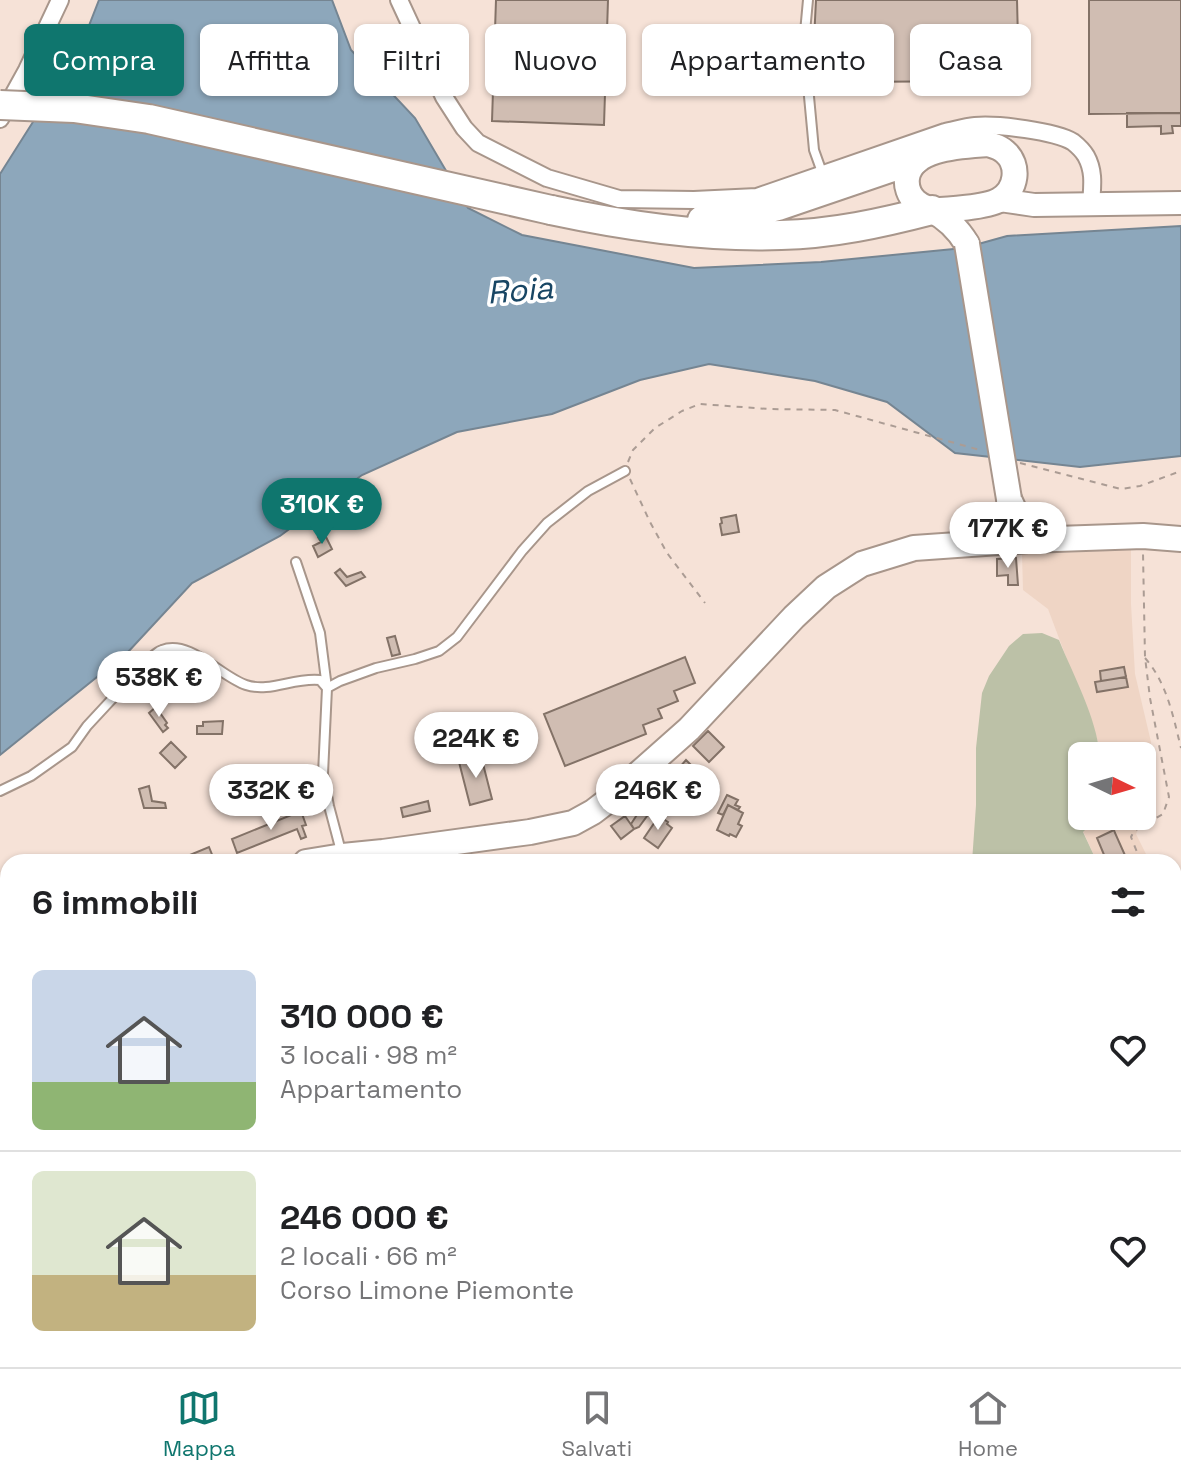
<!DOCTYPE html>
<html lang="it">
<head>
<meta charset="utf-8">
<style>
  :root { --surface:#fff; --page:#f2f2f2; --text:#202124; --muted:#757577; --line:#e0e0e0; --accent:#0f766e }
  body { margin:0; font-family:"Space Grotesk",sans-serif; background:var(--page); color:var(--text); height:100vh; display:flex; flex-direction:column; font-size:30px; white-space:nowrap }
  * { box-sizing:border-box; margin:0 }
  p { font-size:26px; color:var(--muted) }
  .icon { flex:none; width:44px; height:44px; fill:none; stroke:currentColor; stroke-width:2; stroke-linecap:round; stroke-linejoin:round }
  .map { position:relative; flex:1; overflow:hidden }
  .details { position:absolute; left:0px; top:854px; width:1182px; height:514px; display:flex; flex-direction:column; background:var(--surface); border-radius:24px 24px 0 0; box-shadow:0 2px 6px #0004 }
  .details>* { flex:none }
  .top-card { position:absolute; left:24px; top:24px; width:1134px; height:72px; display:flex; gap:16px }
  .needle { width:52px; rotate:95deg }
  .tools { position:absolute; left:1068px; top:742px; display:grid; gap:16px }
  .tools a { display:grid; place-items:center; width:88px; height:88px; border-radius:12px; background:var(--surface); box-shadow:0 2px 6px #0004; font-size:40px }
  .price { position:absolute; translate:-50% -68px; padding:0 18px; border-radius:28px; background:#fff; color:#222; font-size:26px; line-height:52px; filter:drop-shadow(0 2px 4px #0008) }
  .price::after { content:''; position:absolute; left:50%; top:48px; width:24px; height:18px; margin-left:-12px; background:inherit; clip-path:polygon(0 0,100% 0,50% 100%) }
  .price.current { background:var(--accent); color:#fff }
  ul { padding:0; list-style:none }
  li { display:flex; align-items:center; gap:24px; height:200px; padding:0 32px }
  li+li { border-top:2px solid var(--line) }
  li span { display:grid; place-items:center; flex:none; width:224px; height:160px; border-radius:12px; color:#555 }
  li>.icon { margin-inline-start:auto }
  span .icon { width:96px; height:96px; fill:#fffc; stroke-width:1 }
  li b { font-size:34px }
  h2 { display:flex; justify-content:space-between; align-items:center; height:96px; padding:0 32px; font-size:34px }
  .tag { padding:0 28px; border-radius:12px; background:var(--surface); box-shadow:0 2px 6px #0004; font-size:28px; line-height:72px }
  .tag.current { background:var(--accent); color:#fff }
  .dock { display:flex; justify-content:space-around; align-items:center; height:112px; border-top:2px solid var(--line); background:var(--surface); font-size:22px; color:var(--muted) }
  .dock a { display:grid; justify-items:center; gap:4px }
  .dock .current { color:var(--accent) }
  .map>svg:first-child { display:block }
</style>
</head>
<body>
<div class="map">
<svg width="1181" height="1367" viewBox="0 0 1181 1367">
  <rect width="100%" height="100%" fill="#f6e2d7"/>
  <!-- built -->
  <path fill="#efd5c5" d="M1131,548V604L1135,674L1151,742L1148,807L1136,834L1150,862H1097L1083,831L1099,816H1142V756H1100L1099,744L1048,609L1023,590L1022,554L1086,552Z"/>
  <!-- green -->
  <path fill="#bcc1a7" d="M1042,633L1059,640C1074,677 1096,716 1100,756H1082V816H1099L1083,832L1097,862H972L976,805V748L982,693L989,676L1009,646L1023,634Z
    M1181,1001V1352L1174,1349V1002Z
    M692,1360H850L844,1367H668Z"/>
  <!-- water -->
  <path fill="#8da7bb" stroke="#758592" stroke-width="2" d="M99,0H332L351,50L415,118L468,208L522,235L694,268L821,262L964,248L1007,236L1181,226V456L1080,467L955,453L887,402L815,381L709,364L640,380L552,414L457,432L362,475L280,536L192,583L128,652L0,755V174L81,46Z"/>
  <!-- building -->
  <path fill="#d0bdb2" stroke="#837267" stroke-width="2" d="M496,0H608L604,125L492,121Z
    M816,0H1017L1018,40L991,42L989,81L845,82L847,43L814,40Z
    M1089,0H1181V113L1089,114Z
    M1127,113H1181V126H1172L1173,133L1161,134V126L1127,127Z
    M736,515L739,532L722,535L720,524L722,523L721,518Z
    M324,533L332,549L318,557L313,546L321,542L318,537Z
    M1016,558L1018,585H1008V575L997,576V559Z
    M340,569L347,577L361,572L365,577L346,586L335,573Z
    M395,636L400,654L392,656L387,638Z
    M685,657L695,683L674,691L678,701L658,709L662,718L643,725L646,734L565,766L544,714Z
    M1124,667L1126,677L1101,681L1100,671Z
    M1126,677L1128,687L1097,692L1095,682Z
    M156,707L167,723L165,725L168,728L163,732L149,713Z
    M223,721L222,734H197V726H203V722Z
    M708,731L724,747L709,762L693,746Z
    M171,742L186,757L175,768L160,753Z
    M481,756L492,799L470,805L459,762Z
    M686,760L694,768L662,803L652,794L656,790L651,785L665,769L672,776Z
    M149,786L152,801L165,803L166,808H144L139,789Z
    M727,795L738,800L735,805L740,807L738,810L728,805L723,815L718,813Z
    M428,801L430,811L403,817L401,808Z
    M728,805L743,813L738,824L742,826L736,837L730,834L729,836L717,830Z
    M642,807L650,812L639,827L634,829L631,824Z
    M301,811L306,825L302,826L306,837L301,839L297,829L237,853L232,839Z
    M625,816L634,829L621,839L611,826Z
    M659,816L668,822L667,824L672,828L658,848L644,838Z
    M1114,830L1115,833L1128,862H1107L1097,838Z
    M209,847L215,862H173Z"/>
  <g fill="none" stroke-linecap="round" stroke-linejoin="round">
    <!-- lane casing -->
    <g stroke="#a8968b" stroke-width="12">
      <path id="lane" d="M808,0L804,43L814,150L823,175
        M296,562L320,633L327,688L323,774L329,806L342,855
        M0,791L31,776L72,747L87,726L151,657C155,655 158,651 162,650C190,639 221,677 246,685C270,693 294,677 320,680L327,688L340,681L376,668L415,659L439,651L457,637L522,551L547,523L588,491L625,471"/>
    </g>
    <!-- street casing -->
    <g stroke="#a8968b" stroke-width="20">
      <path id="street" d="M399,0L444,97L464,128L478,143L547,178L619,199L694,200L757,197L945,132C955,130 965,127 975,126C997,124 1055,131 1073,142C1078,146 1083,151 1086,156C1095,172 1092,188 1091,205
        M0,119L27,70L60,0"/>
    </g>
    <!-- secondary casing -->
    <g stroke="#a8968b" stroke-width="26">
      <path id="secondary" d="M1000,200L1034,205L1181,203"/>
    </g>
    <!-- primary casing -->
    <g stroke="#a8968b" stroke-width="28">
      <path id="primary" d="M932,210C947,210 987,207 999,200C1017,190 1020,165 1005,152C1000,147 994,146 988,144C963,146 911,147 907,178C906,186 909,195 915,201C920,206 925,207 931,210C947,218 958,229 967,244
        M1009,499L1028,540
        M306,862L343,856L383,852L530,832L573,823L593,812L610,799L689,729L794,617L826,587L862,564L914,548L1028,540L1143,536L1181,539
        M0,965L8,964"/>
    </g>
    <!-- highway casing -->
    <g stroke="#a8968b" stroke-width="32">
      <path id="highway" d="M551,210C626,226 704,238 781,235C832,234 882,223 932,210
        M702,220L751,213L778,206L916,159"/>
    </g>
    <!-- path -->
    <path stroke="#ab9c94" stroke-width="2" stroke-dasharray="6 6" stroke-linecap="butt" d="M628,462L633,450L655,428L682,411L700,404L769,409L835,410L980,450
      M1020,463L1121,489L1140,486L1181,471
      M630,479L650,522L667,553L705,603
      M1145,658C1167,683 1173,716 1181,748
      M1141,862L1131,837L1134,831L1163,814L1169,797L1150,698L1145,657L1143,553
      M1174,921L1181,924"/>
    <!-- lane -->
    <use href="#lane" stroke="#fff" stroke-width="8"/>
    <!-- street -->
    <use href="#street" stroke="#fff" stroke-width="16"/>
    <!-- secondary -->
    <use href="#secondary" stroke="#fff" stroke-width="22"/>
    <!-- primary -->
    <use href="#primary" stroke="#fff" stroke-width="24"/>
    <!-- highway -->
    <use href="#highway" stroke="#fff" stroke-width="28"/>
    <!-- primary-bridge casing -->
    <g stroke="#a8968b" stroke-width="28" stroke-linecap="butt">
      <path id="primary-bridge" d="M967,244L1009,499"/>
    </g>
    <!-- highway-bridge casing -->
    <g stroke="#a8968b" stroke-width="32" stroke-linecap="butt">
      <path id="highway-bridge" d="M0,105L74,108L149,119L551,210"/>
    </g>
    <!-- primary-bridge -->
    <use href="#primary-bridge" stroke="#fff" stroke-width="24"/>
    <!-- highway-bridge -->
    <use href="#highway-bridge" stroke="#fff" stroke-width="28"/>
  </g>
  <g text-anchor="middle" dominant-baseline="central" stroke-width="7" stroke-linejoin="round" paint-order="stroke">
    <!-- water labels -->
    <g font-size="32" font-style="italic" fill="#184664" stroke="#fff">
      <text transform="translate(520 290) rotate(-5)">Roia</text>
    </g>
  </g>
</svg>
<div class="tools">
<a><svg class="needle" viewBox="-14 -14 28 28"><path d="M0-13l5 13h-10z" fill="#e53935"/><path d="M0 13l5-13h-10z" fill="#757577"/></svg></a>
</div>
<b class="price current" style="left:322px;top:546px">310K €</b>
<b class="price" style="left:1008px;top:570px">177K €</b>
<b class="price" style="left:159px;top:719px">538K €</b>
<b class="price" style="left:476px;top:780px">224K €</b>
<b class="price" style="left:271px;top:832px">332K €</b>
<b class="price" style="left:658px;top:832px">246K €</b>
<div class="top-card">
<a class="tag current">Compra</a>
<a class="tag">Affitta</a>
<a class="tag">Filtri</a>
<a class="tag">Nuovo</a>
<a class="tag">Appartamento</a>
<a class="tag">Casa</a>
</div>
<section class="details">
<h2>6 immobili<svg class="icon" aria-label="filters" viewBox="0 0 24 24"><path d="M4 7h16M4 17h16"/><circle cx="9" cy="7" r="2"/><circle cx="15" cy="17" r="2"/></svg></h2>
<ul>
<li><span style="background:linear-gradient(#c9d6e8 70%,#8fb573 0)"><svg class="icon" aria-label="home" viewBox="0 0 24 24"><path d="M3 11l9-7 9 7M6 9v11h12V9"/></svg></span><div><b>310 000 €</b><p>3 locali · 98 m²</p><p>Appartamento</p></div><svg class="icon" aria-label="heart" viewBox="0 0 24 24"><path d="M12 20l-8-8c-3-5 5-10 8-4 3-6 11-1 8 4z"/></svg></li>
<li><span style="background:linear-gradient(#dfe7d0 65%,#c2b280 0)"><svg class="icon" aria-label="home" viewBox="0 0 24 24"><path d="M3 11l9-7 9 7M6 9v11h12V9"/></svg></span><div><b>246 000 €</b><p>2 locali · 66 m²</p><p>Corso Limone Piemonte</p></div><svg class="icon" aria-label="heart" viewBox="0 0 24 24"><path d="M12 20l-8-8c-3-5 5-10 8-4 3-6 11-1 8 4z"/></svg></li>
</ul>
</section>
</div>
<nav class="dock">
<a class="current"><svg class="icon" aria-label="map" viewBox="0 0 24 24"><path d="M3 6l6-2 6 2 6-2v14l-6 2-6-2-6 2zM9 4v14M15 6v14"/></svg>Mappa</a>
<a><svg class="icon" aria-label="saved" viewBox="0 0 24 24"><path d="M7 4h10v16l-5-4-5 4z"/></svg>Salvati</a>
<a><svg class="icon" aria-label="home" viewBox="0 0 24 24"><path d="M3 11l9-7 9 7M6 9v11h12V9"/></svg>Home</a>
</nav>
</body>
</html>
